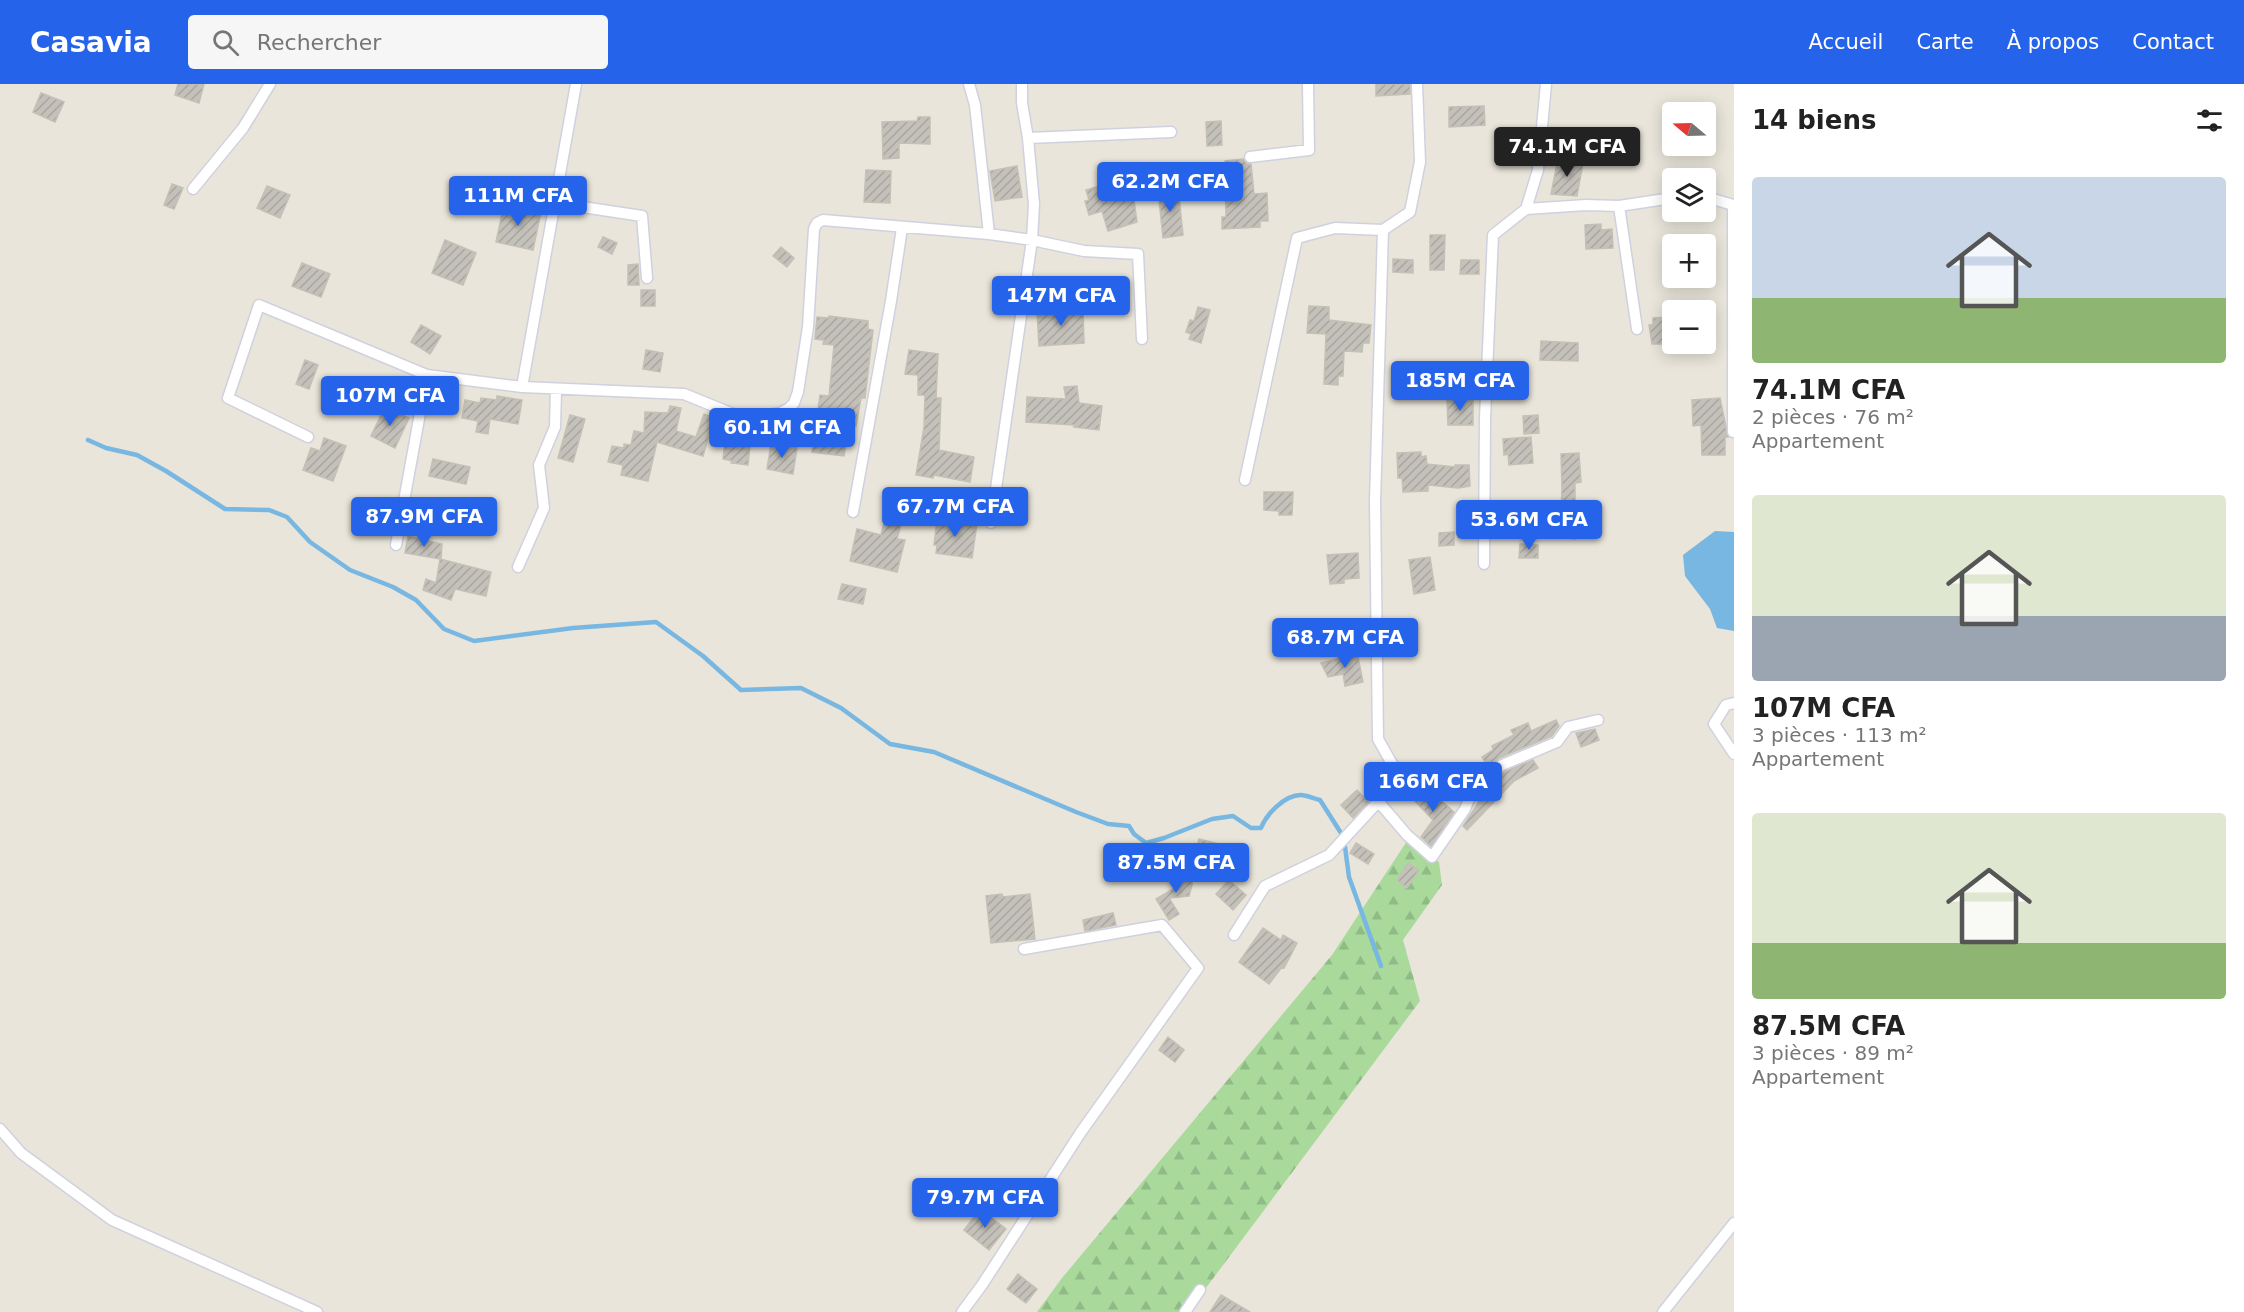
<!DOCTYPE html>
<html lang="fr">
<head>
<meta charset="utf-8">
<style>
  :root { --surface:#fff; --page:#f6f6f6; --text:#222; --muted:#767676; --accent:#2563eb }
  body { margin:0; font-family:"DejaVu Sans",sans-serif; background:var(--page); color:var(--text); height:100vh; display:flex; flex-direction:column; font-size:22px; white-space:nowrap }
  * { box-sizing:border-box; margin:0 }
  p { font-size:20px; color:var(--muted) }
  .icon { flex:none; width:33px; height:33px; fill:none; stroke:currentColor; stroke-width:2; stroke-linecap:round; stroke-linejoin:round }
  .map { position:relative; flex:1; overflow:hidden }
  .side { display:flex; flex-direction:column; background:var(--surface); width:510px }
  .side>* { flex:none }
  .needle { width:39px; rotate:289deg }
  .fabs { position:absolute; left:1662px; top:18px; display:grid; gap:12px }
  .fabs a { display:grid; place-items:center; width:54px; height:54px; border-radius:6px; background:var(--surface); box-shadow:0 3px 15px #0003; font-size:30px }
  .price { position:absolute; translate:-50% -51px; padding:0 14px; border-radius:6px; background:var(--accent); color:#fff; font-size:20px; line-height:39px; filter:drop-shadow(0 2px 3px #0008) }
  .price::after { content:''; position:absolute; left:50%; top:36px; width:18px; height:14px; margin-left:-9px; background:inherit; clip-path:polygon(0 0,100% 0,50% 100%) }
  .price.on { background:#222; color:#fff }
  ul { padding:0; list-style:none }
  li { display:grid; align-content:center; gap:12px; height:318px; padding:0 18px }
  li span { display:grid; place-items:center; height:186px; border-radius:6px; color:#555 }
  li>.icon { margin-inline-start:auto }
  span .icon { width:108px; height:108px; fill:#fffc; stroke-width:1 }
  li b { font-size:26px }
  h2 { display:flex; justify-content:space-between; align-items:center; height:72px; padding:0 18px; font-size:26px }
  header { display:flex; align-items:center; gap:36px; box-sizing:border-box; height:84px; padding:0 30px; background:var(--accent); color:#fff }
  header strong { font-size:28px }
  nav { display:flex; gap:33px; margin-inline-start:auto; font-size:21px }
  .search { width:420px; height:54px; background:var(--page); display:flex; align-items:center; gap:15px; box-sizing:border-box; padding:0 21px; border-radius:6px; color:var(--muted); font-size:22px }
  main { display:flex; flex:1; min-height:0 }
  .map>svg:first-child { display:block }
</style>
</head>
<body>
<header>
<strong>Casavia</strong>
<div class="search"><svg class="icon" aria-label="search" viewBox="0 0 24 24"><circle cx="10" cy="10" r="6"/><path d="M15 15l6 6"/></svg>Rechercher</div>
<nav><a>Accueil</a><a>Carte</a><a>À propos</a><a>Contact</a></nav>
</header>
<main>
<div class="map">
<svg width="1734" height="1228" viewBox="0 0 1734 1228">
  <defs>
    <pattern id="forest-firs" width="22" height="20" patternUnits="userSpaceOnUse" patternTransform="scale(1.5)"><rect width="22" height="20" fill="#a9da9c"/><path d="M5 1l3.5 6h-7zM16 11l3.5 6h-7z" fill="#91bb86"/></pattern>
    <pattern id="building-hatch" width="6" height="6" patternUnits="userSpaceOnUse" patternTransform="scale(1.5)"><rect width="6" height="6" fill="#c4c1ba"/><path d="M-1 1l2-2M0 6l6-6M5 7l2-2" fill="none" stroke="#a8a6a0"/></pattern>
  </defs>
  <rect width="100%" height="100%" fill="#e9e5da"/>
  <!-- forest -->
  <path fill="url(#forest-firs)" d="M1409,754L1439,778L1442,801L1403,856L1420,917L1188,1228H1037L1062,1194L1332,871Z"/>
  <!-- water -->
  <path fill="#77b7e1" d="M1715,447L1734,448V547L1717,544L1710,525L1685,492L1683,471Z"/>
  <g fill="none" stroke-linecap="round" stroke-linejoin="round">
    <!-- stream -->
    <path stroke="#77b7e1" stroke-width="4.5" d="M88,356L106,364L137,371L166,387L225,425L269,426L287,433L310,458L350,486L393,503L416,516L444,545L474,557L573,544L656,538L703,572L741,606L801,604L841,624L890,660L934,668L1076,728L1108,740L1129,742L1134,750L1146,759L1164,754L1212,735L1233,732L1251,744H1261C1266,731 1284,711 1301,711C1307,711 1314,715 1320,716L1341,749
      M1345,763L1349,793L1381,882"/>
  </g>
  <!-- building -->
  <path fill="url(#building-hatch)" stroke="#c4c0b5" stroke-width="1.5" d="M178,0H204L199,19L175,11Z
    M1376,0H1410V10L1376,12Z
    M41,9L64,18L55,38L33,28Z
    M1484,22L1485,41L1449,43V23Z
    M918,33H930V60L899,59V74L883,75L882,38L917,37Z
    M1221,37L1222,61L1207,62L1206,38Z
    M1558,74L1583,79L1577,112L1551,110Z
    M1243,75L1247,80H1251L1254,110L1267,109L1268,137H1260V143L1222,145V133H1226L1225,77Z
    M1017,82L1022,113L995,117L990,87Z
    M866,86L891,87L890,119L864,118Z
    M1131,95L1137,138L1108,147L1102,127L1089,131L1085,117L1089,116L1086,106L1118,97Z
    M172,100L183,104L174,125L164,121Z
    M267,102L290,111L280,134L257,124Z
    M1178,104L1183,151L1163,154L1158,106Z
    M504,120L541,128L533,166L496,158Z
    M1601,140V146L1612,145L1613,164L1586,165L1585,141Z
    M1430,151H1445L1444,186H1430Z
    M603,153L617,159L612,170L598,163Z
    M445,156L476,169L463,201L432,189Z
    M781,163L794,174L787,183L773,172Z
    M1393,175L1413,176V189L1393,188Z
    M1461,176H1479V190H1460Z
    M302,179L330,190L321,213L292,202Z
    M638,180L639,201H628V181Z
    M641,206H655V222H641Z
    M1309,222L1329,223V236L1371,241L1369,259H1363L1362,268L1344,267L1343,292H1338V301L1324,300L1326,250L1307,249Z
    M1198,223L1210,226L1201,259L1189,255L1191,250L1186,248L1190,236L1194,237Z
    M1083,225L1084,259L1039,262L1037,228Z
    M829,232L868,237V245L873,246L865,314H861L856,342L850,341L848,344L844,372L812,368L820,311L829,312L834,261L823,260L824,256L815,255L817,233L829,234Z
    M1672,233V260H1652L1649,241H1653V234Z
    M421,241L441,252L430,270L411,258Z
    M1541,257L1578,259V277L1540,276Z
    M646,266L663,269L660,288L643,285Z
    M909,266L938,270L936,314H941L939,366L974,373L970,398L934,391L933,394L916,391L924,343L925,311H918V291L905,290Z
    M305,276L318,281L309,305L296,300Z
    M1077,302L1079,319L1102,322L1099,346L1074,343V341L1026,338L1027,313L1066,315L1064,303Z
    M497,312L522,316L518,340L490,335L488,350L476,348L478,337L462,334L465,316L480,319L481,314L497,316Z
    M1720,314L1728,353H1725V371H1702L1701,341L1693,342L1692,316Z
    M1473,315V341H1448L1447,316Z
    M670,322L681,324L676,347L696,353L704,330L714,334L703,372L657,358L648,397L621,391L623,381L608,378L612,362L624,364V360L631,361L634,347L644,349L645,328L668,329Z
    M385,323L409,334L395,364L371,352Z
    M570,331L585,335L573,378L558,374Z
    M1538,331L1539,349L1524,350L1523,332Z
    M1531,353L1533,379L1509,381L1508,370L1504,371L1503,355Z
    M324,354L346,362L333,397L303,386L311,364L320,367Z
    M725,358L750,361L748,381L731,379L732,377L723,375Z
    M771,360L797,364L793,390L767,385Z
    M1421,368V373L1426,372L1427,380L1455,383V381H1469L1470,402L1458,404L1428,401V407L1403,408L1402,394H1398L1397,369Z
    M1579,369L1581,398L1575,399V455L1560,453L1562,404L1561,370Z
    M433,375L470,383L466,400L429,392Z
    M1264,408H1293L1292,431H1279V427L1264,426Z
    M885,435L901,440L897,455L905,456L897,488L850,477L857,445L881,451Z
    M942,436L977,440L972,474L936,469L937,461H934L937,437L942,438Z
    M1454,448V461L1439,462V449Z
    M408,452L442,460L441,475L405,469Z
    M1520,460L1538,461V474H1519Z
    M1358,469L1359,494L1344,495V499L1330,500L1327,471Z
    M1430,473L1435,506L1414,510L1409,476Z
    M440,475L491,488L486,512L455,505L451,516L423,506L426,495L436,499Z
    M842,500L866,505L863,520L838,515Z
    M1357,568L1363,598L1345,602L1343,590L1328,593L1321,579L1345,573V571Z
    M1556,636L1559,642L1552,652L1499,674L1488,683L1482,673L1493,666L1492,662L1514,651L1511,646L1528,639L1531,647Z
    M1595,645L1599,656L1581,663L1576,649Z
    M1533,676L1538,684L1514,697L1467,746L1463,742L1479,718L1477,716L1482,708L1506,687Z
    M1423,700L1454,728L1431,762L1421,753L1433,736L1411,713Z
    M1357,706L1368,718L1353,734L1341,721Z
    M1199,755L1219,760L1216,775L1195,771Z
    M1356,759L1374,770L1368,780L1350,769Z
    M1408,779L1419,786L1407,804L1397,796Z
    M1192,790V801L1189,812L1169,814L1179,830L1169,836L1156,815L1175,804L1172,792Z
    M1229,796L1246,811L1233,826L1216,810Z
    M1002,810L1003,813L1030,810L1035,855L991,859L986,812Z
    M1113,829L1116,841L1085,847L1083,836Z
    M1263,844L1281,856L1283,851L1297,859L1284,884L1282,883L1269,900L1239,878Z
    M1168,953L1184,966L1175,978L1159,966Z
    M980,1125L1006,1145L989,1166L964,1146Z
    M1018,1190L1037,1205L1026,1219L1007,1205Z
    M1221,1211L1250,1228H1210Z"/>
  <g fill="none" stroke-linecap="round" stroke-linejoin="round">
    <!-- minor casing -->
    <g stroke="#d0d1df" stroke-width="13">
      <path id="minor" d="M969,0L975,21L989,150
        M1022,0V19L1028,54L1171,48
        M1250,73L1309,66L1308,0
        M193,105L243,44L270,0
        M1706,113L1733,121V348
        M556,119L642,132L647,194
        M1619,122L1672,114
        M1526,125L1586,121L1619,122L1637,245
        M522,303L576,0
        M308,353L228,314L259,221L427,291L522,303L684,310L738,332H762L780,329L789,324L794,319L798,308L808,243L814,145L817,139L823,136L989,150L1032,156L1084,167L1138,170L1142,255
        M1245,396L1297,154L1335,144L1383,146L1410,128L1420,78L1417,0
        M853,428L891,217L902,144
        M991,439L1032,156L1034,120L1028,54
        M396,461L427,291
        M1484,480L1485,334L1493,151L1526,125L1538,86L1546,0
        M518,483L544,424L539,381L555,343L556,305
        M1734,619L1726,621L1714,640L1734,670
        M1378,717L1407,751L1432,773L1465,725L1473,705L1502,681L1557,658L1568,643L1598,636
        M1234,851L1265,802L1329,771L1400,694L1378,655L1375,417L1383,146
        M0,1045L21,1069L112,1136L317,1228
        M962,1228L982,1201L1081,1048L1198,884L1162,841L1024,865
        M1185,1228L1200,1206
        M1663,1228L1734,1139"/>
    </g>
    <!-- minor -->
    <use href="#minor" stroke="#fff" stroke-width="10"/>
  </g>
</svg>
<div class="fabs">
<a><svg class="needle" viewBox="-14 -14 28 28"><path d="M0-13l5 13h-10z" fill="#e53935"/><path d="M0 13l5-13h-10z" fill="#767676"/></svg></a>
<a><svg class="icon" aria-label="layers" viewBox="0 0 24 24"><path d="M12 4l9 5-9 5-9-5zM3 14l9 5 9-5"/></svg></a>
<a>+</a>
<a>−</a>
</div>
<b class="price on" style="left:1567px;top:94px">74.1M CFA</b>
<b class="price" style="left:1170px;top:129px">62.2M CFA</b>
<b class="price" style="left:518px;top:143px">111M CFA</b>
<b class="price" style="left:1061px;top:243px">147M CFA</b>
<b class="price" style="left:1460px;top:328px">185M CFA</b>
<b class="price" style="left:390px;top:343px">107M CFA</b>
<b class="price" style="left:782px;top:375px">60.1M CFA</b>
<b class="price" style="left:955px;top:454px">67.7M CFA</b>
<b class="price" style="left:424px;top:464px">87.9M CFA</b>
<b class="price" style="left:1529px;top:467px">53.6M CFA</b>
<b class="price" style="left:1345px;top:585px">68.7M CFA</b>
<b class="price" style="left:1433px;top:729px">166M CFA</b>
<b class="price" style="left:1176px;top:810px">87.5M CFA</b>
<b class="price" style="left:985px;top:1145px">79.7M CFA</b>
</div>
<section class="side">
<h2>14 biens<svg class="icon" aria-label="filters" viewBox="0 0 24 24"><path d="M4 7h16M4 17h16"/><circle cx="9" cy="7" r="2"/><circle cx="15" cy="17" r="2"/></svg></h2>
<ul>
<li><span style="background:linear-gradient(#c9d6e8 65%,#8fb573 0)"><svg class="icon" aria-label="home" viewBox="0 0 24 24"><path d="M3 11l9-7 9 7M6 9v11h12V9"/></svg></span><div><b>74.1M CFA</b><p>2 pièces · 76 m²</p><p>Appartement</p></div></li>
<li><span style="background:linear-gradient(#dfe7d0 65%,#9aa5b1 0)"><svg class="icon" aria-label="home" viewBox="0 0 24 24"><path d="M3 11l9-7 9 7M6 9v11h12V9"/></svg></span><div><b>107M CFA</b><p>3 pièces · 113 m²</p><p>Appartement</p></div></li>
<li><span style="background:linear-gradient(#dfe7d0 70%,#8fb573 0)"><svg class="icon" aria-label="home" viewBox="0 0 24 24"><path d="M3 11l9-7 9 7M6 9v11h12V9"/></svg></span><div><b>87.5M CFA</b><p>3 pièces · 89 m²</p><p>Appartement</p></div></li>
</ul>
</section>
</main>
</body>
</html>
